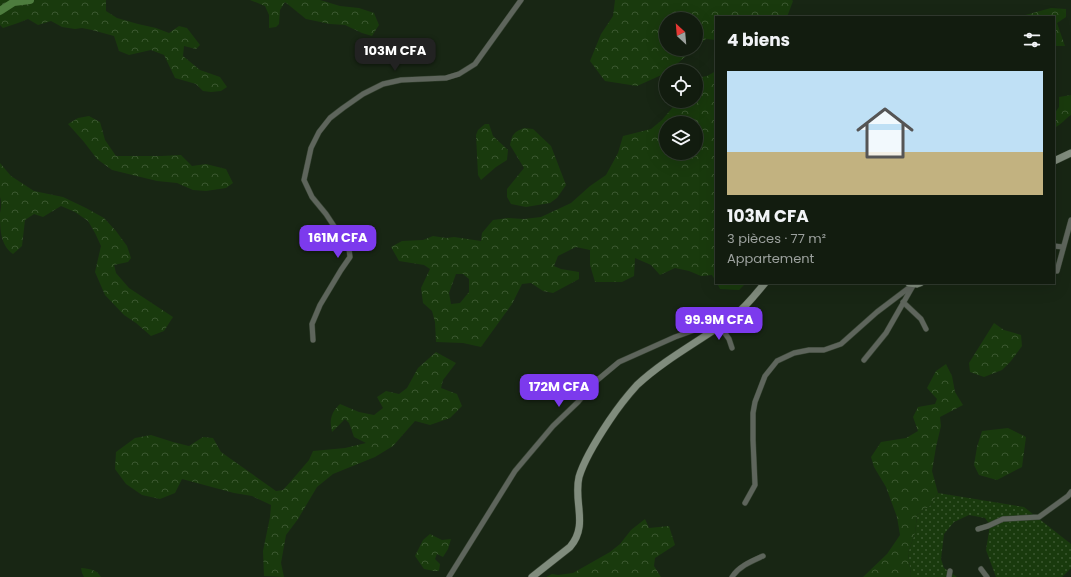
<!DOCTYPE html>
<html lang="fr">
<head>
<meta charset="utf-8">
<style>
  :root { --surface:#121c0f; --page:#1b2518; --text:#f1f3f6; --muted:#9ca19e; --line:#313a2f; --accent:#7c3aed }
  body { margin:0; font-family:Poppins,sans-serif; background:var(--page); color:var(--text); height:100vh; display:flex; flex-direction:column; font-size:15px; white-space:nowrap }
  * { box-sizing:border-box; margin:0 }
  p { font-size:13px; color:var(--muted) }
  .icon { flex:none; width:22px; height:22px; fill:none; stroke:currentColor; stroke-width:2; stroke-linecap:round; stroke-linejoin:round }
  .map { position:relative; flex:1; overflow:hidden }
  .details { position:absolute; left:715px; top:16px; width:340px; height:268px; display:flex; flex-direction:column; background:var(--surface); border-radius:0px; box-shadow:0 4px 16px #0002,0 0 0 1px var(--line) }
  .details>* { flex:none }
  .needle { width:26px; rotate:334deg }
  .buttons { position:absolute; left:659px; top:12px; display:grid; gap:8px }
  .buttons a { display:grid; place-items:center; width:44px; height:44px; border-radius:50%; background:var(--surface); box-shadow:0 4px 16px #0002,0 0 0 1px var(--line); font-size:20px }
  .price { position:absolute; translate:-50% -34px; padding:0 9px; border-radius:8px; background:var(--accent); color:#fff; font-size:13px; line-height:26px; filter:drop-shadow(0 1px 2px #0008) }
  .price::after { content:''; position:absolute; left:50%; top:24px; width:12px; height:9px; margin-left:-6px; background:inherit; clip-path:polygon(0 0,100% 0,50% 100%) }
  .price.selected { background:#222; color:#fff }
  ul { padding:0; list-style:none }
  li { display:grid; align-content:center; gap:8px; height:212px; padding:0 12px }
  li+li { border-top:1px solid var(--line) }
  li span { display:grid; place-items:center; height:124px; border-radius:0px; color:#555 }
  li>.icon { margin-inline-start:auto }
  span .icon { width:72px; height:72px; fill:#fffc; stroke-width:1 }
  li b { font-size:17px }
  h2 { display:flex; justify-content:space-between; align-items:center; height:48px; padding:0 12px; font-size:17px }
  .map>svg:first-child { display:block }
</style>
</head>
<body>
<div class="map">
<svg width="1071" height="577" viewBox="0 0 1071 577">
  <defs>
    <pattern id="grass-dots" width="8" height="8" patternUnits="userSpaceOnUse"><rect width="8" height="8" fill="#193a0d"/><path d="M2 2h.1M6 6h.1" fill="none" stroke="#3b5730" stroke-width="1.8" stroke-linecap="round"/></pattern>
    <pattern id="forest-crowns" width="20" height="18" patternUnits="userSpaceOnUse"><rect width="20" height="18" fill="#193a0d"/><path d="M2 6a3 3 0 1 1 6 0M12 15a3 3 0 1 1 6 0" fill="none" stroke="#3b5730"/></pattern>
  </defs>
  <rect width="100%" height="100%" fill="#182614"/>
  <!-- grass -->
  <path fill="url(#grass-dots)" d="M938,493L1024,507L1071,544V568L1062,577H996L986,550L990,525L985,518L969,515L954,522L944,534L941,559L944,568L957,577H910L911,575L908,553L915,533L917,515L931,505Z"/>
  <!-- forest -->
  <path fill="url(#forest-crowns)" fill-rule="evenodd" d="M0,0H106V11L117,18L138,24L156,28L169,33L179,26L187,28L200,45L196,49L184,46L183,56L200,70L220,77L227,87L221,91L211,92L203,91L196,84L175,78L164,55L151,50L129,55L119,51L114,36L92,30L82,28L75,29L62,27L51,21L38,25L28,19L18,23L3,28L0,25Z
    M250,0H320L340,6L359,8L374,13L379,25L372,36L362,33L345,25L330,24L306,19L285,2L280,10L279,24L276,27L269,28V15L265,6Z
    M615,0H792L793,1L787,17H716V40L706,39L696,47V19H666V49H694L669,71H666V73L637,86L605,81L590,61L601,34L613,16Z
    M1051,8L1066,9V17L1057,23L1065,46H1054V17H1018Z
    M716,71V282L712,275L701,276L689,271L675,268L660,275L651,265L635,258L634,276L622,282H595L590,265V250L576,247L558,256L554,266L561,269L579,272V279L553,293L543,291L531,283L522,284L512,304L481,347L463,343L436,342L435,322L432,311L423,303L421,288L430,269L424,265L399,261L391,247L402,241L423,240L433,236L446,238L454,237L481,241L482,233L493,220L508,218L524,219L541,217L571,203L590,186L606,175L618,153L623,136L651,129L662,120L678,101H696V78L707,76ZM666,123H696V153H666ZM456,274H463L469,279V292L460,303L451,304L449,293Z
    M1071,95V115C1065,119 1061,125 1054,128V114L1059,107V97Z
    M89,116L100,122L105,140L116,156H161L181,155L192,166L206,164L226,169L233,183L226,188L206,191L193,190L177,183L157,181L112,170L97,159L84,142L68,124L78,118Z
    M485,124H489L493,136L508,150L507,160L496,167L481,180L478,175L476,135L478,130Z
    M524,128L533,129L551,146L566,185L557,198L550,203L526,207L511,204L507,197V189L524,168L510,145C512,134 514,132 524,128Z
    M0,163L11,176L34,191L63,197L86,208L104,218L116,231L127,246L131,258L128,262L114,265L116,273L129,288L173,317L164,331L151,336L136,323L124,315L105,295L95,272L101,246L95,233L88,221L75,212L61,206L43,217L34,214L25,220L22,246L13,254C0,245 0,228 0,213C1,208 2,203 0,197Z
    M717,283H746L739,290L720,289Z
    M994,323L1004,330L1021,335L1022,346L1011,361L1002,370L984,377L970,372L969,363Z
    M436,352L456,363L443,380L441,388L457,394L462,406L450,418L430,425L415,421L393,446L375,457L333,474L317,487L298,519L286,535L281,563L284,577L264,576L263,551L270,517L271,505L252,496L234,493L182,479L175,493L160,499L142,495L126,484L115,469L116,452L135,438L151,435L173,442L189,446L203,437L213,438L221,452L276,491L283,490L292,480L309,460L313,451L345,448L366,443L354,437L349,423L345,419L332,432C329,421 331,412 340,404L359,412L374,415L383,408L377,397L386,391L399,394L407,388L418,368Z
    M946,364L952,376L955,392L963,405L940,417L941,426L936,447L932,471L938,493L931,505L917,515L915,533L908,553L911,575L910,577H863L887,554L900,535L897,517L886,487L874,467L871,457L881,442L906,438L918,431L913,417L918,407L935,404L937,399L927,388L936,371Z
    M1008,428L1026,437L1022,467L997,480L979,475L974,465L977,447L982,431Z
    M645,519L649,528L669,526L675,545L655,558L654,566L661,577H546L552,574L558,575L573,573L610,552L620,544L631,530Z
    M430,534L442,540L451,539L448,549L443,557L437,554L435,559L440,564L439,571H434L424,569L415,556L423,540Z
    M81,568C90,569 96,569 101,577H84L82,573Z"/>
  <g fill="none" stroke-linecap="round" stroke-linejoin="round">
    <!-- river -->
    <path stroke="#4d7c3e" stroke-width="8" d="M0,11L14,2L30,0"/>
    <!-- street casing -->
    <g stroke="#364332" stroke-width="6">
      <path id="street" d="M1054,246L1063,247
        M1057,271L1071,220
        M903,302L921,319L926,329
        M720,326L729,339L732,348
        M313,340L312,324L320,305L341,270L350,257L349,249L326,214L312,197L304,180L311,148L319,132L330,118L343,108L363,94L383,84L401,80L446,78L459,74L475,64L521,0
        M745,503L755,485L753,440V413L755,402L765,376L777,361L794,353L809,350H824L841,344L877,312L914,284L886,333L864,360
        M978,529L988,526L1003,519L1039,517L1068,496L1071,492
        M981,569L987,577
        M449,577L515,471L553,426L578,402L595,382L619,362L675,337L728,318
        M732,577C739,566 752,561 763,556
        M949,577L950,571"/>
    </g>
    <!-- secondary casing -->
    <g stroke="#364332" stroke-width="8">
      <path id="secondary" d="M1054,161L1071,153
        M909,283L917,284L920,283
        M532,577L570,547C589,525 573,502 579,477C584,460 599,436 609,421C617,409 627,396 637,385C666,358 702,340 734,316C746,307 755,295 765,283"/>
    </g>
    <!-- street -->
    <use href="#street" stroke="#5e655c" stroke-width="5"/>
    <!-- secondary -->
    <use href="#secondary" stroke="#808c7d" stroke-width="7"/>
  </g>
</svg>
<div class="buttons">
<a><svg class="needle" viewBox="-14 -14 28 28"><path d="M0-13l5 13h-10z" fill="#e53935"/><path d="M0 13l5-13h-10z" fill="#9ca19e"/></svg></a>
<a><svg class="icon" aria-label="locate" viewBox="0 0 24 24"><circle cx="12" cy="12" r="6"/><path d="M12 2v4M12 18v4M2 12h4M18 12h4"/></svg></a>
<a><svg class="icon" aria-label="layers" viewBox="0 0 24 24"><path d="M12 4l9 5-9 5-9-5zM3 14l9 5 9-5"/></svg></a>
</div>
<b class="price selected" style="left:395px;top:72px">103M CFA</b>
<b class="price" style="left:338px;top:259px">161M CFA</b>
<b class="price" style="left:719px;top:341px">99.9M CFA</b>
<b class="price" style="left:559px;top:408px">172M CFA</b>
<section class="details">
<h2>4 biens<svg class="icon" aria-label="filters" viewBox="0 0 24 24"><path d="M4 7h16M4 17h16"/><circle cx="9" cy="7" r="2"/><circle cx="15" cy="17" r="2"/></svg></h2>
<ul>
<li><span style="background:linear-gradient(#bfe0f5 65%,#c2b280 0)"><svg class="icon" aria-label="home" viewBox="0 0 24 24"><path d="M3 11l9-7 9 7M6 9v11h12V9"/></svg></span><div><b>103M CFA</b><p>3 pièces · 77 m²</p><p>Appartement</p></div></li>
</ul>
</section>
</div>
</body>
</html>
